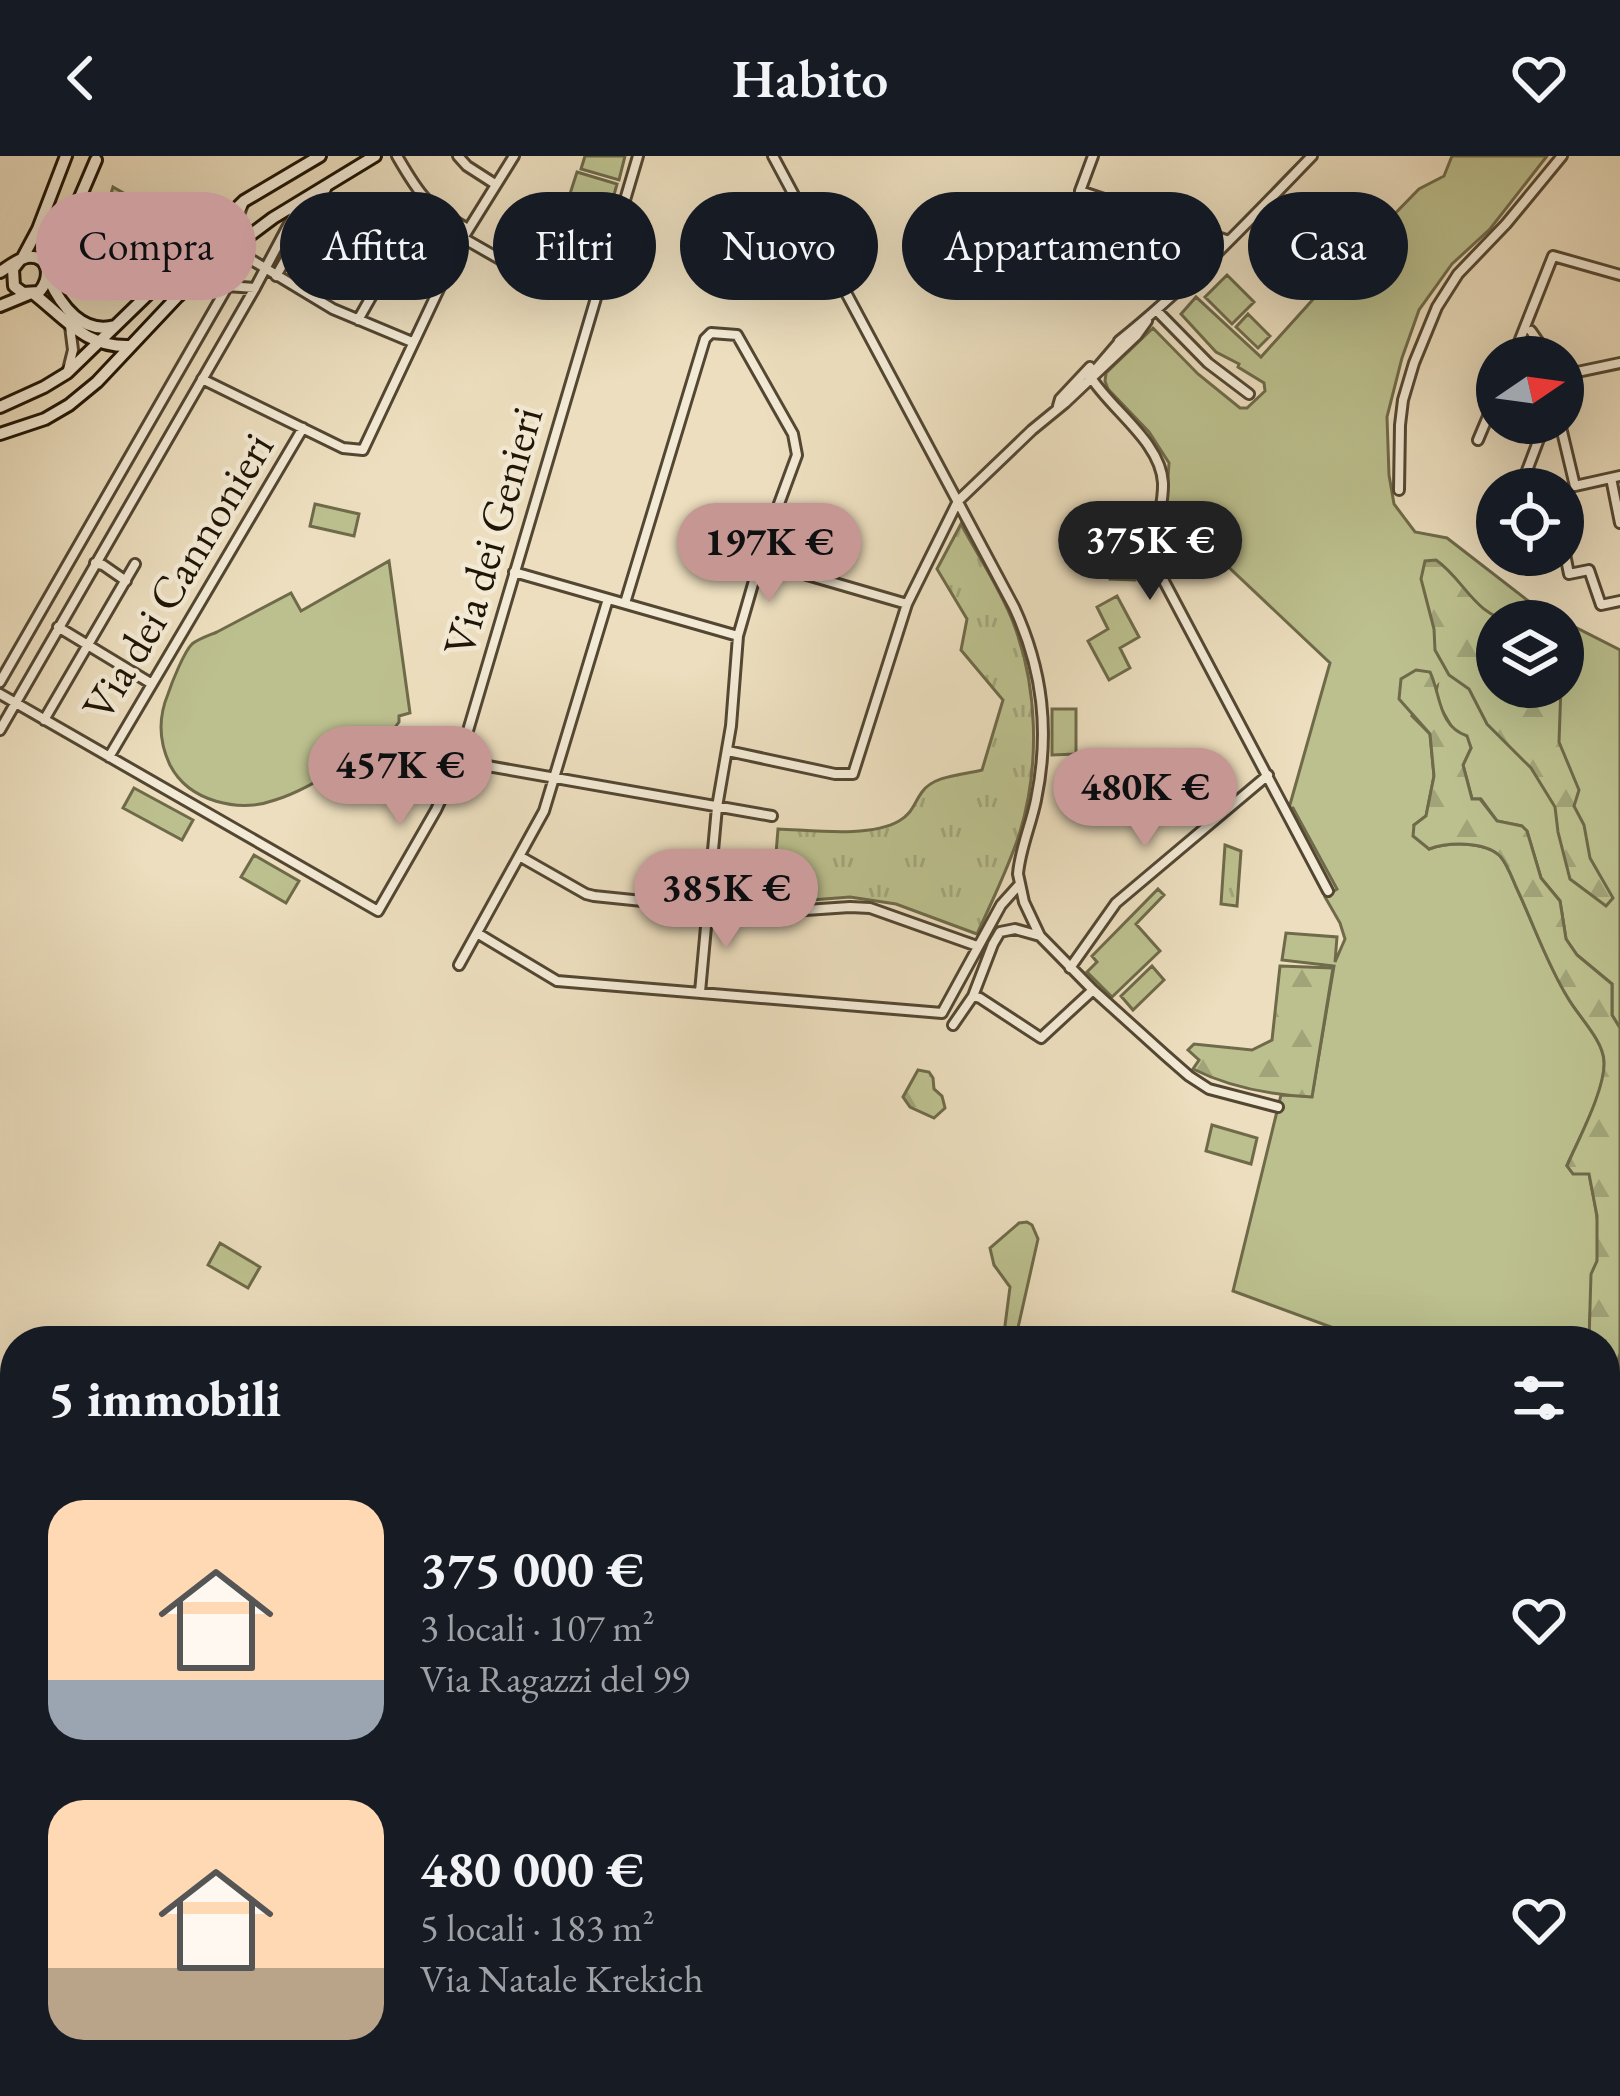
<!DOCTYPE html>
<html lang="it">
<head>
<meta charset="utf-8">
<style>
  :root { --surface:#171b24; --page:#20242c; --text:#f1f3f6; --muted:#9ea1a6; --accent:#c59692 }
  body { margin:0; font-family:"EB Garamond",serif; background:var(--page); color:var(--text); height:100vh; display:flex; flex-direction:column; font-size:45px; white-space:nowrap }
  * { box-sizing:border-box; margin:0 }
  p { font-size:39px; color:var(--muted) }
  .icon { flex:none; width:66px; height:66px; fill:none; stroke:currentColor; stroke-width:2; stroke-linecap:round; stroke-linejoin:round }
  .map { position:relative; flex:1; overflow:hidden }
  .panel { position:absolute; left:0px; top:1170px; width:1620px; height:771px; display:flex; flex-direction:column; background:var(--surface); border-radius:48px 48px 0 0; box-shadow:0 12px 48px #0002 }
  .panel>* { flex:none }
  .top-card { position:absolute; left:36px; top:36px; width:1548px; height:108px; display:flex; gap:24px }
  .needle { width:78px; rotate:77deg }
  .fabs { position:absolute; left:1476px; top:180px; display:grid; gap:24px }
  .fabs a { display:grid; place-items:center; width:108px; height:108px; border-radius:50%; background:var(--surface); box-shadow:0 12px 48px #0002; font-size:60px }
  .price { position:absolute; translate:-50% -102px; padding:0 27px; border-radius:42px; background:var(--accent); color:#111; font-size:39px; line-height:78px; filter:drop-shadow(0 3px 6px #0008) }
  .price::after { content:''; position:absolute; left:50%; top:72px; width:36px; height:27px; margin-left:-18px; background:inherit; clip-path:polygon(0 0,100% 0,50% 100%) }
  .price.selected { background:#222; color:#fff }
  ul { padding:0; list-style:none }
  li { display:flex; align-items:center; gap:36px; height:300px; padding:0 48px }
  li span { display:grid; place-items:center; flex:none; width:336px; height:240px; border-radius:36px; color:#555 }
  li>.icon { margin-inline-start:auto }
  span .icon { width:144px; height:144px; fill:#fffc; stroke-width:1 }
  li b { font-size:51px }
  h2 { display:flex; justify-content:space-between; align-items:center; height:144px; padding:0 48px; font-size:51px }
  .tag { padding:0 42px; border-radius:54px; background:var(--surface); box-shadow:0 12px 48px #0002; font-size:42px; line-height:108px }
  .tag.selected { background:var(--accent); color:#111 }
  header { display:flex; justify-content:space-between; align-items:center; height:156px; padding:0 48px; background:var(--surface); font-size:54px; font-weight:600 }
  .map>svg:first-child { display:block }
</style>
</head>
<body>
<header><svg class="icon" aria-label="back" viewBox="0 0 24 24"><path d="M15 5l-7 7 7 7"/></svg>Habito<svg class="icon" aria-label="heart" viewBox="0 0 24 24"><path d="M12 20l-8-8c-3-5 5-10 8-4 3-6 11-1 8 4z"/></svg></header>
<div class="map">
<svg width="1620" height="1940" viewBox="0 0 1620 1940">
  <defs>
    <pattern id="forest-firs" width="22" height="20" patternUnits="userSpaceOnUse" patternTransform="scale(3)"><rect width="22" height="20" fill="#bcc08e"/><path d="M5 1l3.5 6h-7zM16 11l3.5 6h-7z" fill="#a1a479"/></pattern>
    <pattern id="park-tufts" width="24" height="20" patternUnits="userSpaceOnUse" patternTransform="scale(3)"><rect width="24" height="20" fill="#bcc08e"/><path d="M3 7l-1-3M5 7V3M7 7l1-3M15 17l-1-3M17 17v-4M19 17l1-3" fill="none" stroke="#a1a479"/></pattern>
    <pattern id="garden-dots" width="8" height="8" patternUnits="userSpaceOnUse" patternTransform="scale(3)"><rect width="8" height="8" fill="#bcc08e"/><path d="M2 2h.1M6 6h.1" fill="none" stroke="#a1a479" stroke-width="1.8" stroke-linecap="round"/></pattern>
  </defs>
  <rect width="100%" height="100%" fill="#ecdebe"/>
  <filter id="stains"><feTurbulence type="fractalNoise" baseFrequency=".00167" numOctaves="4"/><feColorMatrix values="0 0 0 0 .2 0 0 0 0 .09 0 0 0 0 .02 0 0 0 .5 -.17"/></filter>
  <radialGradient id="worn" r=".72"><stop offset=".6" stop-color="#630" stop-opacity="0"/><stop offset="1" stop-color="#630" stop-opacity=".3"/></radialGradient>
  <!-- grass -->
  <path fill="#bcc08e" stroke="#6e6a4a" stroke-width="3" d="M585,0H625L619,24L581,13Z
    M1452,0H1547L1490,73L1452,108L1419,154L1402,202L1387,261L1389,319L1394,348L1415,376L1447,382L1527,444L1563,465H1497V531H1563V465L1620,494V872L1612,859V828L1577,799L1566,783L1560,745L1541,722L1527,675L1521,670L1497,665L1481,643H1472L1463,609L1471,592L1466,580L1454,575L1435,542L1437,531L1412,560L1430,578L1434,620L1426,660L1414,669L1429,693C1448,686 1484,685 1500,700C1508,709 1512,722 1517,733C1534,769 1547,808 1568,842C1579,861 1603,884 1604,905C1607,932 1578,984 1567,1009L1589,1017C1594,1045 1603,1078 1597,1106C1591,1132 1590,1158 1589,1185H1369L1233,1135L1281,939L1312,940L1334,810L1282,804L1286,777L1337,781L1335,806L1345,783L1340,767L1325,741L1337,733L1293,652H1289L1330,507L1166,352L1169,307L1149,276L1108,233L1105,225L1106,217L1153,172L1198,218L1240,252H1247L1265,235L1264,227L1238,211L1239,208L1216,196L1181,158L1196,141L1261,201L1335,119L1419,33L1444,20Z
    M577,16L617,28L609,57L568,44Z
    M1227,119L1254,146L1232,168L1205,141Z
    M1248,158L1270,180L1258,192L1236,171Z
    M315,348L359,358L354,380L310,370Z
    M1112,375L1137,376L1135,424L1110,423Z
    M389,405L410,557L399,560V566C385,587 363,598 341,611C321,623 298,637 275,644C239,657 189,646 170,609C159,586 158,562 168,538C172,526 184,496 192,488C198,483 210,479 217,476C242,463 266,450 291,437L301,455Z
    M1117,440L1139,481L1120,492L1130,512L1109,524L1088,485L1108,473L1097,451Z
    M1052,553H1076V598L1052,599Z
    M134,632L193,664L182,684L123,652Z
    M254,699L299,725L286,747L241,721Z
    M1158,733L1164,739L1136,768L1160,795L1112,841L1087,816L1097,806L1092,800Z
    M1152,810L1164,824L1133,854L1121,840Z
    M1212,969L1257,982L1251,1008L1206,995Z
    M1027,1066L1032,1069L1038,1083L1015,1185H1003L1010,1131L994,1109L990,1092L1019,1067Z
    M220,1087L260,1111L248,1132L208,1109Z
    M1620,1197V1770L1605,1763V1210L1615,1216Z"/>
  <!-- forest -->
  <path fill="url(#forest-firs)" stroke="#6e6a4a" stroke-width="3" d="M1436,404C1464,423 1475,461 1513,465H1497V531H1561L1559,586L1579,634L1574,650L1584,669L1590,702L1613,742L1606,750L1570,723L1558,676L1555,651L1531,612L1487,568L1469,533L1449,519L1435,494L1434,473L1421,423L1425,405Z
    M1416,514L1430,516C1441,539 1438,570 1467,580L1471,592L1463,609L1472,643H1480L1497,665L1522,670L1527,675L1541,722L1560,745L1566,783L1577,799L1612,828V859L1620,872V1197L1615,1217L1605,1210V1185H1589L1591,1118L1597,1105V1060L1589,1018H1573L1567,1010C1578,984 1606,932 1604,905C1603,884 1579,861 1568,842C1547,808 1534,769 1517,733C1512,722 1508,709 1500,700C1484,685 1448,686 1429,693L1413,680L1414,669L1426,660L1434,620L1430,578L1399,543L1401,523Z
    M1280,810L1333,812L1312,941C1271,939 1231,932 1193,913L1199,904L1188,894L1194,888L1252,894L1272,884Z
    M918,914L929,916L933,922L934,933L942,940L945,952L934,962L910,951L903,941Z"/>
  <!-- park -->
  <path fill="url(#park-tufts)" stroke="#6e6a4a" stroke-width="3" d="M961,368C978,400 1000,432 1013,466C1038,531 1040,609 1020,676C1009,711 992,745 977,778L896,748L850,741L772,747L778,673C811,674 870,682 899,665C912,658 914,647 922,636C934,619 963,619 982,614L1003,544L961,494L967,463L937,413Z
    M1225,689L1241,695L1237,750L1221,748Z"/>
  <!-- garden -->
  <path fill="url(#garden-dots)" stroke="#6e6a4a" stroke-width="3" d="M113,31L192,76L165,105L99,77Z"/>
  <g fill="none" stroke-linecap="round" stroke-linejoin="round">
    <!-- street casing -->
    <g stroke="#534733" stroke-width="14">
      <path id="street" d="M397,0C420,40 427,50 468,73
        M458,0L467,10L495,28
        M773,0L1014,451C1043,514 1050,576 1036,644C1031,669 1020,693 1018,718L1024,746L1040,780L1093,834L1165,899L1189,920L1209,933L1278,951
        M1093,0L1080,35L1229,85
        M243,48C235,67 232,82 245,100L333,153L412,186
        M463,82L519,114L597,139
        M276,120L326,33
        M227,130L255,132
        M1157,155L1208,207L1249,238
        M358,164L408,76L430,50
        M1531,175L1549,201
        M1119,185C1189,129 1250,64 1312,0
        M1120,185L1090,220C1111,254 1161,286 1163,327C1164,355 1150,382 1156,410L1328,735
        M1513,201L1553,100L1620,119
        M68,214L73,194L70,170
        M1563,219L1620,207
        M202,223L343,292L363,294L463,82L514,0
        M1058,250L1060,243L1090,211
        M1560,267L1575,330L1620,320
        M1478,284L1497,239
        M1611,322L1620,367
        M1520,333L1545,267
        M1399,334L1400,269L1403,244L1414,207L1437,151L1458,118L1506,68L1562,0
        M1563,388L1569,418L1589,414L1601,449L1620,445
        M759,405L907,448
        M95,407L103,409L126,425
        M514,416L738,480
        M625,447L705,183L711,177L737,179L793,278L797,299L766,383L738,480L731,570L717,651L700,836
        M58,471L152,528
        M0,526L245,100
        M0,538L378,755L436,654L459,605L638,0
        M44,564L135,408
        M0,574L255,132L299,49
        M728,595L835,618H853L907,448L958,345L1032,274L1065,247L1137,179L1147,165
        M109,601L303,272
        M459,605L772,660
        M521,701L586,738L594,740L691,750L716,749L791,755L850,751L870,752L977,790
        M477,777L557,825L942,857L1001,749L1019,729
        M459,809L544,655L608,443
        M1070,812L1116,747L1268,619
        M973,840L993,788L1000,776L1015,773L1040,780
        M953,869L973,840L980,842L1041,882L1093,834"/>
    </g>
    <!-- secondary casing -->
    <g stroke="#201505" stroke-width="16">
      <path id="secondary" d="M22,103L38,73L66,0
        M0,116C8,111 18,103 27,101C51,98 51,124 39,136L23,137L14,130L13,113L20,104
        M48,116L96,4
        M49,123C61,150 83,179 115,170
        M34,138C67,164 86,192 131,190
        M0,150L29,138
        M0,251L44,231L67,217L244,45L320,0
        M0,278L45,263L69,249L97,226L177,141L225,98L273,62L375,0"/>
    </g>
    <!-- street -->
    <use href="#street" stroke="#f3ead5" stroke-width="8"/>
    <!-- secondary -->
    <use href="#secondary" stroke="#f3ead5" stroke-width="10"/>
  </g>
  <g text-anchor="middle" dominant-baseline="central" stroke-width="9" stroke-linejoin="round" paint-order="stroke">
    <!-- street labels -->
    <g font-size="45" fill="#201505" stroke="#f3ead5">
      <text transform="translate(492 375) rotate(-74)">Via dei Genieri</text>
      <text transform="translate(177 420) rotate(-59)">Via dei Cannonieri</text>
    </g>
  </g>
  <rect width="100%" height="100%" filter="url(#stains)"/>
  <rect width="100%" height="100%" fill="url(#worn)"/>
</svg>
<div class="fabs">
<a><svg class="needle" viewBox="-14 -14 28 28"><path d="M0-13l5 13h-10z" fill="#e53935"/><path d="M0 13l5-13h-10z" fill="#9ea1a6"/></svg></a>
<a><svg class="icon" aria-label="locate" viewBox="0 0 24 24"><circle cx="12" cy="12" r="6"/><path d="M12 2v4M12 18v4M2 12h4M18 12h4"/></svg></a>
<a><svg class="icon" aria-label="layers" viewBox="0 0 24 24"><path d="M12 4l9 5-9 5-9-5zM3 14l9 5 9-5"/></svg></a>
</div>
<b class="price selected" style="left:1150px;top:447px">375K €</b>
<b class="price" style="left:769px;top:449px">197K €</b>
<b class="price" style="left:400px;top:672px">457K €</b>
<b class="price" style="left:1145px;top:694px">480K €</b>
<b class="price" style="left:726px;top:795px">385K €</b>
<div class="top-card">
<a class="tag selected">Compra</a>
<a class="tag">Affitta</a>
<a class="tag">Filtri</a>
<a class="tag">Nuovo</a>
<a class="tag">Appartamento</a>
<a class="tag">Casa</a>
</div>
<section class="panel">
<h2>5 immobili<svg class="icon" aria-label="filters" viewBox="0 0 24 24"><path d="M4 7h16M4 17h16"/><circle cx="9" cy="7" r="2"/><circle cx="15" cy="17" r="2"/></svg></h2>
<ul>
<li><span style="background:linear-gradient(#ffd9b3 75%,#9aa5b1 0)"><svg class="icon" aria-label="home" viewBox="0 0 24 24"><path d="M3 11l9-7 9 7M6 9v11h12V9"/></svg></span><div><b>375 000 €</b><p>3 locali · 107 m²</p><p>Via Ragazzi del 99</p></div><svg class="icon" aria-label="heart" viewBox="0 0 24 24"><path d="M12 20l-8-8c-3-5 5-10 8-4 3-6 11-1 8 4z"/></svg></li>
<li><span style="background:linear-gradient(#ffd9b3 70%,#b9a48a 0)"><svg class="icon" aria-label="home" viewBox="0 0 24 24"><path d="M3 11l9-7 9 7M6 9v11h12V9"/></svg></span><div><b>480 000 €</b><p>5 locali · 183 m²</p><p>Via Natale Krekich</p></div><svg class="icon" aria-label="heart" viewBox="0 0 24 24"><path d="M12 20l-8-8c-3-5 5-10 8-4 3-6 11-1 8 4z"/></svg></li>
</ul>
</section>
</div>
</body>
</html>
